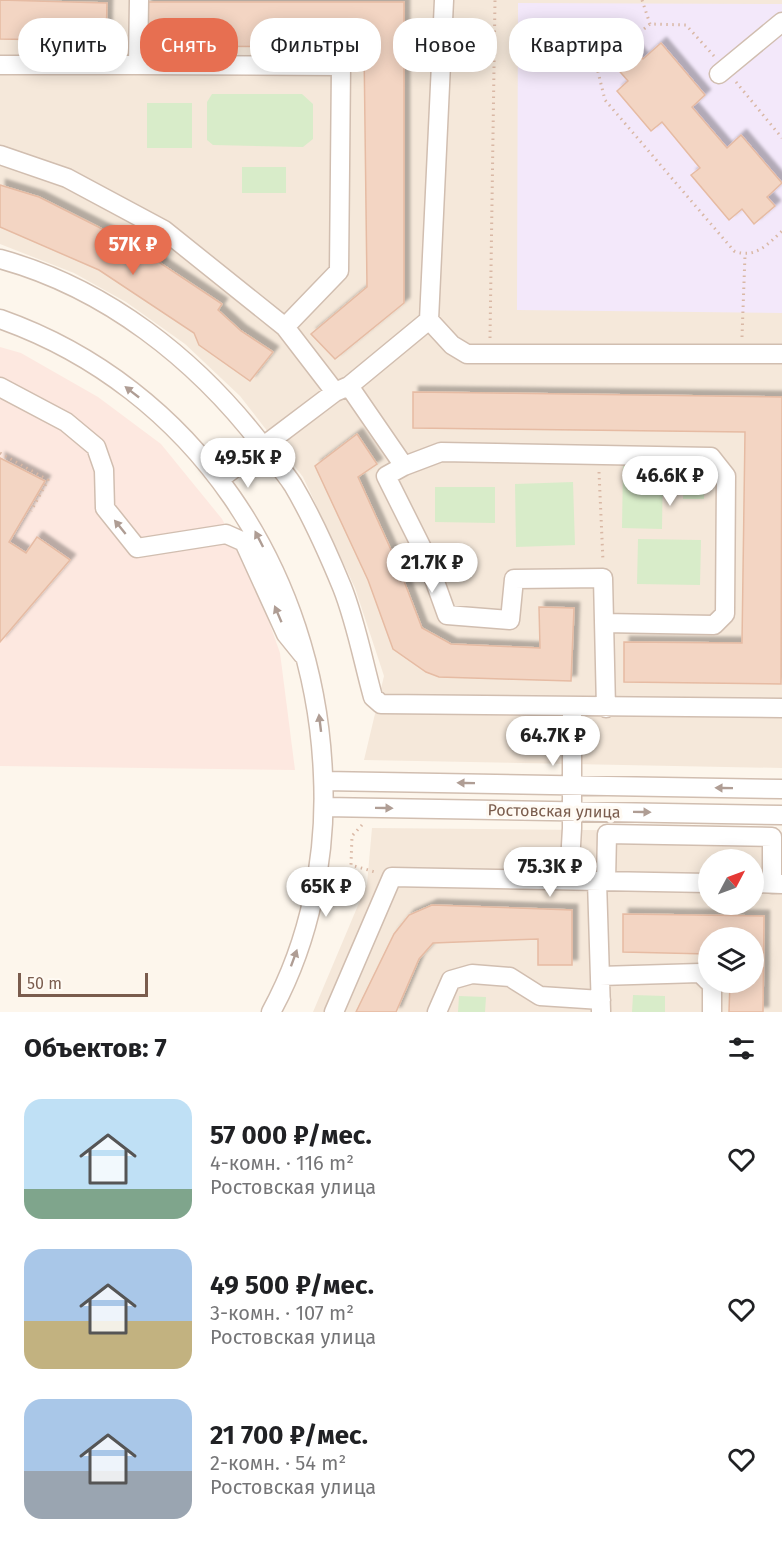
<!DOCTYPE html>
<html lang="ru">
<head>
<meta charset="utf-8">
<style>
  :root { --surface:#fff; --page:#f2f2f2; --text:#202124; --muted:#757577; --accent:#e76f51 }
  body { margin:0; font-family:"Fira Sans",sans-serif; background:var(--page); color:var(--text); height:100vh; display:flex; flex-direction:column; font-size:22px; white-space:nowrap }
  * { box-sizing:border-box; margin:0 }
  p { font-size:20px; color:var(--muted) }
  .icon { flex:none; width:33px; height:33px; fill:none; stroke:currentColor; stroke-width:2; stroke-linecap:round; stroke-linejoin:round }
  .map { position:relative; height:1012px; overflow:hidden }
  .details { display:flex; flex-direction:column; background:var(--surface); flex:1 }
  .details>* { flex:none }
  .top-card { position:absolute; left:18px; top:18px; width:747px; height:54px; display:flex; gap:12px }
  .needle { width:39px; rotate:49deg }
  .tools { position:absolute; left:698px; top:849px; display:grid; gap:12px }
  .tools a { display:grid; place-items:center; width:66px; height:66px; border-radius:50%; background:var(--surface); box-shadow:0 3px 15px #0003; font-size:30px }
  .scale { position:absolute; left:18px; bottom:15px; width:130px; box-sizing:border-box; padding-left:6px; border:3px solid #7a5c4d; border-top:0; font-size:16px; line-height:21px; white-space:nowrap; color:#7a5c4d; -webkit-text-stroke:4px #fffaf3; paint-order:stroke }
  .price { position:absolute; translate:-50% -51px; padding:0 14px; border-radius:21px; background:#fff; color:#222; font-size:20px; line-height:39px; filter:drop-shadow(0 2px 3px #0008) }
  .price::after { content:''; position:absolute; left:50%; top:36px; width:18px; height:14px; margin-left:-9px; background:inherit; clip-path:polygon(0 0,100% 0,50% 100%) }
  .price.current { background:var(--accent); color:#fff }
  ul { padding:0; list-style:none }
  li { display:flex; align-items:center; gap:18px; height:150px; padding:0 24px }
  li span { display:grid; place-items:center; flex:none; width:168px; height:120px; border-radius:18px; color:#555 }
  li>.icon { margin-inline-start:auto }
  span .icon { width:72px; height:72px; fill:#fffc; stroke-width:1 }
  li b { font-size:26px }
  h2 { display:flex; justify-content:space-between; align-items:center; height:72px; padding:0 24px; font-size:26px }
  .tag { padding:0 21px; border-radius:24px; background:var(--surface); box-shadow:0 3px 15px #0003; font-size:21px; line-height:54px }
  .tag.current { background:var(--accent); color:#fff }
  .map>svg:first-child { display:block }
</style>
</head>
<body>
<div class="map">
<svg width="782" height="1012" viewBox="0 0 782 1012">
  <defs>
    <filter id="shadow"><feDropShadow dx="5.5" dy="-5.5" stdDeviation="1.5" flood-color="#0004"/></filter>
  </defs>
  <rect width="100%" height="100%" fill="#fdf6ec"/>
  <!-- residential -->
  <path fill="#f5e8da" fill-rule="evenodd" d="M0,0H782V768L364,760L384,676L355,588L303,477L240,396L185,344L126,302L74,273L0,244Z
    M372,828L782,832V1012H313L367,884ZM708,860H753V904H708ZM708,938H753V982H708Z"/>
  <!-- commercial -->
  <path fill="#fde8e0" d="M0,347L21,353L98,397L161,444L222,519L254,579L280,653L295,770L0,766Z"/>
  <!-- education -->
  <path fill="#f3e8fa" d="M518,3L782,4V313L517,310Z"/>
  <!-- green -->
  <path fill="#d8ecc9" d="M212,94H302L313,104V139L303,147L213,145L207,140V102Z
    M147,103H192V148H147Z
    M242,167H286V193H242Z
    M623,465L663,466L662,529L622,528Z
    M684,467H705L704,499H683Z
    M573,482L575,545L516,547L515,484Z
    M435,487H495V523L435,522Z
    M638,539L701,540L700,585L637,584Z
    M633,995L665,996V1012H632Z
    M459,996L486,997L485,1012H458Z"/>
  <!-- building -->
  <path fill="#f3d5c3" stroke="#e6bba3" stroke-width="1.5" filter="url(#shadow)" d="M0,0L107,3L106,41L0,39Z
    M146,2H404V303L335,359L311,334L367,287L364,47L145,46Z
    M661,43L705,95L692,107L727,148L741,135L782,183L767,197L775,206L754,224L742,209L729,220L691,175L700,168L662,122L651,131L617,91L628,81L615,66L635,49L643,59Z
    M0,185L39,197L130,243L222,304L218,310L241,331L273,352L250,381L199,345L194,333L99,270L0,227Z
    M413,392L782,397L781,684L624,682V642L742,643L745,432L413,428Z
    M357,434L377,464L358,477L397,563L422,628L451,644L540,648L539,607L574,608L571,681L439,677L426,672L393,649L368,580L315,466Z
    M0,458L45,481L9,542L26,553L37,537L70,560L0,642Z
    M432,905L572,910V965H538V939L433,943L419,959L396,1012H356L394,934L409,915Z
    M623,914L764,916L763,1012H729L730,982H753V938H708V954L623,952Z"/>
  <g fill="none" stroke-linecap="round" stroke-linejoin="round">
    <!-- minor casing -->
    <g stroke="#d1beb0" stroke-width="21">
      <path id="minor" d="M444,0L429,320L452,345L467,354H782
        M0,65H138L139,0
        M138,65L341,66L339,271L285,327
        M719,74L782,22
        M0,155L67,178L164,230L285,327L335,392
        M0,259C106,288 196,359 262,445C272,458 284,471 293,485C312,517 328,553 342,587C356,622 363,661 373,697L381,704L782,708
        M0,319C195,388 315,572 323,775C327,856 310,941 271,1012
        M349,386L404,466L386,476L425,554L447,615L510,620L514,579L603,578L606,708
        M0,387L66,422L96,447L104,470L105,508L137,548L226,534L244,542L286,634L303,655
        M404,466L441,452L711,457L726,476L725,614L714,625L604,623
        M220,479L335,392L349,386L429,320
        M324,781L782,789
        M325,807L782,815
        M569,880L572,828V708
        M597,881L601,1011
        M606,881L607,834L772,837V884
        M753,883L782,884
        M600,976L700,973L708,981
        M709,982L712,985V1012
        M334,1012L392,877L708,883
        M437,1012L451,980L472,974L510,977L540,996L601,1000"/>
    </g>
    <!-- path -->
    <path stroke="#d9b8a5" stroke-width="3" stroke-dasharray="1.5 4.5" stroke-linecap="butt" d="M642,0L650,24
      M714,56L686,25L650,24L597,68L605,100L734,251C755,259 767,245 782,231
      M736,82L782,138
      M742,337L745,255
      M490,338L495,0
      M0,453L48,480L31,511
      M599,472L603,561
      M362,825L352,836L351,865L375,872"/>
    <!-- minor -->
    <use href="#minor" stroke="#fff" stroke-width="18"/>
  </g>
  <!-- one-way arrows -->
  <defs><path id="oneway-solid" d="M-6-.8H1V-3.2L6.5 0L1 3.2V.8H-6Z" transform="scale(1.5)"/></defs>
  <g fill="#af9d94">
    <use href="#oneway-solid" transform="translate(132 392) rotate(-142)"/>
    <use href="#oneway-solid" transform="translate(120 527) rotate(-129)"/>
    <use href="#oneway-solid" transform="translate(259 539) rotate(-117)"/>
    <use href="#oneway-solid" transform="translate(278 614) rotate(-113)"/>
    <use href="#oneway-solid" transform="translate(320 723) rotate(-97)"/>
    <use href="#oneway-solid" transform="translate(466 783) rotate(-179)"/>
    <use href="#oneway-solid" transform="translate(724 788) rotate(-179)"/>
    <use href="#oneway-solid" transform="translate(384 808) rotate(1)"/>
    <use href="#oneway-solid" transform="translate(642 812) rotate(1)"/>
    <use href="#oneway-solid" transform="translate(294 958) rotate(-70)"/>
  </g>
  <g text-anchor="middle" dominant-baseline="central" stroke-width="6" stroke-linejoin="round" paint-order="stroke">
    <!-- street labels -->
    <g font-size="16" fill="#7a5c4d" stroke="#fffaf3">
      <text transform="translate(554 811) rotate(1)">Ростовская улица</text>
    </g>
  </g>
</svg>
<div class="tools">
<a><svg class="needle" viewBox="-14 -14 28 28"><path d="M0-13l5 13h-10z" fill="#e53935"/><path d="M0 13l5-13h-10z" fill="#757577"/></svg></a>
<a><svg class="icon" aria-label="layers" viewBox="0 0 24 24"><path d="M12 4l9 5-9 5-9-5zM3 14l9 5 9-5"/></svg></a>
</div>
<div class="scale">50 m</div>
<b class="price current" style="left:133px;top:276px">57K ₽</b>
<b class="price" style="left:248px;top:489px">49.5K ₽</b>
<b class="price" style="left:670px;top:507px">46.6K ₽</b>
<b class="price" style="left:432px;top:594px">21.7K ₽</b>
<b class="price" style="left:553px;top:767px">64.7K ₽</b>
<b class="price" style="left:550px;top:898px">75.3K ₽</b>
<b class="price" style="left:326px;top:918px">65K ₽</b>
<div class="top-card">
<a class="tag">Купить</a>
<a class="tag current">Снять</a>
<a class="tag">Фильтры</a>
<a class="tag">Новое</a>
<a class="tag">Квартира</a>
</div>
</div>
<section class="details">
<h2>Объектов: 7<svg class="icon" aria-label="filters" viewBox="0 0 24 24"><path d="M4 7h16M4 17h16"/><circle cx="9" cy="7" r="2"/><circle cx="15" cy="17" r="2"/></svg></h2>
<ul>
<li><span style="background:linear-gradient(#bfe0f5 75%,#7fa58c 0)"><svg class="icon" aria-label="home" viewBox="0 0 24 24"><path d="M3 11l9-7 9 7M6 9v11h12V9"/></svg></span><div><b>57 000 ₽/мес.</b><p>4-комн. · 116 m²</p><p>Ростовская улица</p></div><svg class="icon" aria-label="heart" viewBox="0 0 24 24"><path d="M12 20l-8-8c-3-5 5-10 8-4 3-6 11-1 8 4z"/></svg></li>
<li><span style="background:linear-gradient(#a9c7e8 60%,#c2b280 0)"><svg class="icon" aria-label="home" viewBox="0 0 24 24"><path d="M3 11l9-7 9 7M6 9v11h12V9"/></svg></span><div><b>49 500 ₽/мес.</b><p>3-комн. · 107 m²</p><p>Ростовская улица</p></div><svg class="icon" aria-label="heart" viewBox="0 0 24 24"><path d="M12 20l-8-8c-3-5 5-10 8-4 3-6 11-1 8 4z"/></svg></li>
<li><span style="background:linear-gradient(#a9c7e8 60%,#9aa5b1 0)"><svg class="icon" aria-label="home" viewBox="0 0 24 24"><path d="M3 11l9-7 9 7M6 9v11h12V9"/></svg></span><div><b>21 700 ₽/мес.</b><p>2-комн. · 54 m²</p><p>Ростовская улица</p></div><svg class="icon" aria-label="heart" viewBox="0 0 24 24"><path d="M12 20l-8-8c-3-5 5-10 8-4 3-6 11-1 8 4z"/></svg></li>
</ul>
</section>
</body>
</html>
